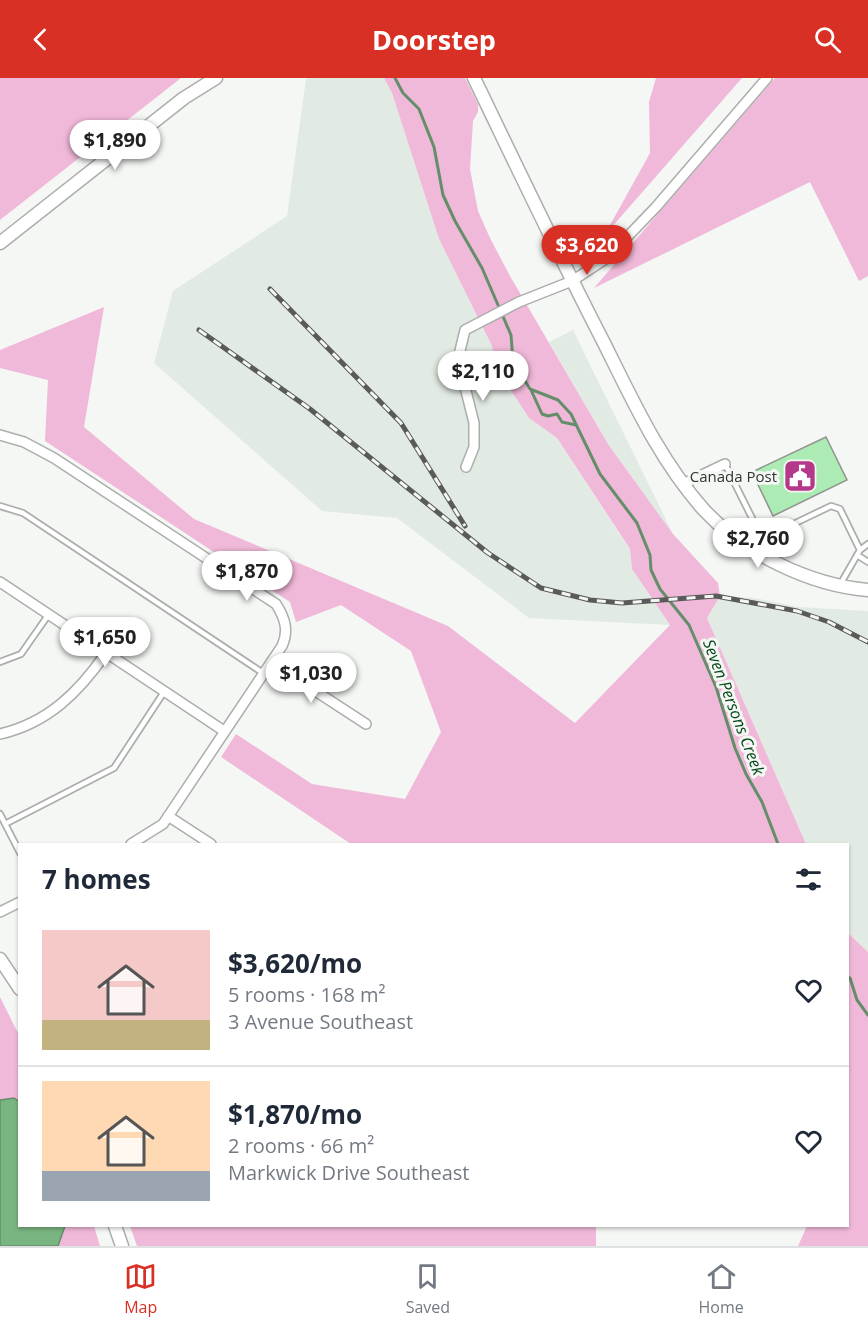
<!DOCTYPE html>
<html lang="en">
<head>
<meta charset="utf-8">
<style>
  :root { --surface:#fff; --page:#f2f2f3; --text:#1f2937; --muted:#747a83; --line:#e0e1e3; --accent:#d93025 }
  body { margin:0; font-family:"Open Sans",sans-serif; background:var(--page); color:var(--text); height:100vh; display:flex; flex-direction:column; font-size:22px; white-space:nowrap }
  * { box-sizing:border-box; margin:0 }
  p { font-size:20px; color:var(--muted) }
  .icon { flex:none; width:33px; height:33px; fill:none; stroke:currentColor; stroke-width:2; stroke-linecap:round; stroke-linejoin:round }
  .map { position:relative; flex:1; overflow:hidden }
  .side { position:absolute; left:18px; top:765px; width:831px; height:384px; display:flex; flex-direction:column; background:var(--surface); border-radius:0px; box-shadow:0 2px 4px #0004 }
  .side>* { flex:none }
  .price { position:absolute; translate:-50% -51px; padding:0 14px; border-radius:21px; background:#fff; color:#222; font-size:20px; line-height:39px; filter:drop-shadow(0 2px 3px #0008) }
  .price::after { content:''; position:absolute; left:50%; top:36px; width:18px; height:14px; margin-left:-9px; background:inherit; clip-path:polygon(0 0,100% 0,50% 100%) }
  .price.current { background:var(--accent); color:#fff }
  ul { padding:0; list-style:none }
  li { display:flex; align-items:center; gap:18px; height:150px; padding:0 24px }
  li+li { border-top:2px solid var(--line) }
  li span { display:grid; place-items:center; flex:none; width:168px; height:120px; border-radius:0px; color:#555 }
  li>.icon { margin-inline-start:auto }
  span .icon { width:72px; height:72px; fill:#fffc; stroke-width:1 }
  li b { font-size:26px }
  h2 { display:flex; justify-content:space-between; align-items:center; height:72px; padding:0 24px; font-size:26px }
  header { display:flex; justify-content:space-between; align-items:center; height:78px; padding:0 24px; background:var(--accent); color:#fff; font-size:27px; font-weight:700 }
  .tabs { display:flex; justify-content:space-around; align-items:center; height:84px; border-top:2px solid var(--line); background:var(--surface); font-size:16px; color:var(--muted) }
  .tabs a { display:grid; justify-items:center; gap:3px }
  .tabs .current { color:var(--accent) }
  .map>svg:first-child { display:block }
</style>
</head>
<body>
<header><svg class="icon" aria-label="back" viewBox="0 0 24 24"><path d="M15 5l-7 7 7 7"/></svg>Doorstep<svg class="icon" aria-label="search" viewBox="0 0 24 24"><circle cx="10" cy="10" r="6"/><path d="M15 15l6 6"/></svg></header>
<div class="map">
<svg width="868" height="1168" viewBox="0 0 868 1168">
  <rect width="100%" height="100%" fill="#f4f7f4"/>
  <!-- built -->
  <path fill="#e2ebe3" d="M309,0H384L392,15L439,161L492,268L495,288L529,340L557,360L630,472L632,491L670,547L529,540L397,440L322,433L154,285L173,213L287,138L306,1Z
    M573,252L673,456L608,366L549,264Z
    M720,518L754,520L799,529L868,533V874L848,855V766H806L707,540Z"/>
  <!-- green -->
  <path fill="#f1b9d9" d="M0,0H181L0,142Z
    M384,0H465L478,26V34L473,43L470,91L478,133L490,160L510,198L608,366L673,456L718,505L720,518L707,540L806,766H351L221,679L236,656L312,706L405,721L441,654L411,573L341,527L296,544L290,524L45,363L48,302L0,290V272L104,229L84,349L194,441L448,548L575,645L670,547L632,491L630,471L557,360L529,340L495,288L492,268L439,161L392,15Z
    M656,0H742L604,158L650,75L649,24Z
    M775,0H868V198L859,203L810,104L594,210Z
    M848,855L868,874V1168H798L807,1148H848Z
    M0,919L19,957L20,1148H94L100,1168H0Z
    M130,1148H596V1168H137Z"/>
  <!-- water -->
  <path fill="#79b581" stroke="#648e69" stroke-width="1.5" d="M14,1020L20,1024V1148H65L58,1168H0V1022Z"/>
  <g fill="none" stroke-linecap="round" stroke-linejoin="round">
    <!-- stream -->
    <path stroke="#648e69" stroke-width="3" d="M395,0L403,15L419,31L434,69L443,117L455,143L482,190L511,257L513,283L530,311L558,322L571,336L600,396L637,445L650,477L651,492L660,511L689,547L716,609L735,670L746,696L762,724L778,766
      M531,312L542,336L548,338L557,336L562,344L576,347
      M848,899L850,900L857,922L868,937"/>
  </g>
  <!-- building -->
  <path fill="#adebb5" stroke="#909390" stroke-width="1.5" d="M826,359L847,402L773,438L752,394Z"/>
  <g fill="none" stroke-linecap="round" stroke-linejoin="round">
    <!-- service casing -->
    <g stroke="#abaeab" stroke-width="8">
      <path id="service" d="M725,386L753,442
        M0,428L23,435L263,595
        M783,451L831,428L840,431L860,472
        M857,477L868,484
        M841,505L860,472L868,466
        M0,584L21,576L49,536
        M0,736L20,775
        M5,746L114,690L164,614"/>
    </g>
    <!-- minor casing -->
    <g stroke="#abaeab" stroke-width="12">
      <path id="minor" d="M0,357L24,364L54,380L276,526C285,540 289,553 282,568L163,746L131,766
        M466,389L474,369V345L458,281L465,252L519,224L572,203L607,180L656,129L767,0
        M683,406L725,386
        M0,504L224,653
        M271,584L366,646
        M0,656C48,645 79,614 106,575
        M168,738L211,766
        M0,834L20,824"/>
    </g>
    <!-- tertiary casing -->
    <g stroke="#abaeab" stroke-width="15">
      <path id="tertiary" d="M474,0C517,89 559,178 604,265C633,323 660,383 704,432C744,475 809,507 868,512
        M0,165L184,20L216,0
        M0,881L20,911
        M115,1148L122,1168"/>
    </g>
    <!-- service -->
    <use href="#service" stroke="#fff" stroke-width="4.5"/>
    <!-- minor -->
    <use href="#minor" stroke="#fff" stroke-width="9"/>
    <!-- tertiary -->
    <use href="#tertiary" stroke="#fff" stroke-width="12"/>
    <!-- rail casing -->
    <g stroke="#595a59" stroke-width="5">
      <path id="rail" d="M270,211L401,345L465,448
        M199,252L310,331L488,475L541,510L590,522L622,525L716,518L797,533L829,544L868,564"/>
    </g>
    <!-- rail -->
    <use href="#rail" stroke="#f4f7f4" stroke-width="3" stroke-dasharray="9" stroke-linecap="butt"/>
  </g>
  <!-- icons -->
  <defs>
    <g id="civic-square" transform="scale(1.725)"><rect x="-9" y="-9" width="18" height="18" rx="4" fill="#b4398a" stroke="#f4f7f4"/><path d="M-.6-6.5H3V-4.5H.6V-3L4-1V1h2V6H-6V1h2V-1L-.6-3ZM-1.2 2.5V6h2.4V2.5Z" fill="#fff"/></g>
  </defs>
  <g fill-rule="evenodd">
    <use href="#civic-square" x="800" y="398"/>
  </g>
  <g text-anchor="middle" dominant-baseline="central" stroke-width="6" stroke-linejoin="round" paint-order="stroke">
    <!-- poi labels -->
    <g font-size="15" fill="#323332" stroke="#f4f7f4" text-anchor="end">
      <text x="777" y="398">Canada Post</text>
    </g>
    <!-- water labels -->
    <g font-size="16" font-style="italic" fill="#004717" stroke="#f4f7f4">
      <text transform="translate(734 629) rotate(69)">Seven Persons Creek</text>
    </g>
  </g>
</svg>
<b class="price" style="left:115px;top:93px">$1,890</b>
<b class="price current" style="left:587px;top:198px">$3,620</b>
<b class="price" style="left:483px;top:324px">$2,110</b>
<b class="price" style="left:758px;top:491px">$2,760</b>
<b class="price" style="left:247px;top:524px">$1,870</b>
<b class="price" style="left:105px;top:590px">$1,650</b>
<b class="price" style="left:311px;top:626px">$1,030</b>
<section class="side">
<h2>7 homes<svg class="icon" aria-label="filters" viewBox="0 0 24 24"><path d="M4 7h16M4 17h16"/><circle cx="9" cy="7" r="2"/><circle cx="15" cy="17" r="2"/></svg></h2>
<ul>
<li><span style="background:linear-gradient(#f6c9c9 75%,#c2b280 0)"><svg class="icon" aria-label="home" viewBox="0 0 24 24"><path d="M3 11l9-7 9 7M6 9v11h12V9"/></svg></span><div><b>$3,620/mo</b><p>5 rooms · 168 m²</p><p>3 Avenue Southeast</p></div><svg class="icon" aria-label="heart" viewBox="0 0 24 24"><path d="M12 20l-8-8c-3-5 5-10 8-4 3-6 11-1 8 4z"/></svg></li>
<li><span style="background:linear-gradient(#ffd9b3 75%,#9aa5b1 0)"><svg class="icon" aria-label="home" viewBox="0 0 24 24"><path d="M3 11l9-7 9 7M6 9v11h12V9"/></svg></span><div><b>$1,870/mo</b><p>2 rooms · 66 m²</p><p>Markwick Drive Southeast</p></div><svg class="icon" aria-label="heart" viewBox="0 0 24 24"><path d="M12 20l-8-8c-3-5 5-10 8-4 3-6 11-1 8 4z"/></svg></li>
</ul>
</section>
</div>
<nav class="tabs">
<a class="current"><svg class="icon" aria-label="map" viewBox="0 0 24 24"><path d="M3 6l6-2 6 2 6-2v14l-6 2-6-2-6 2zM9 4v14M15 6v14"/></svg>Map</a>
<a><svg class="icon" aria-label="saved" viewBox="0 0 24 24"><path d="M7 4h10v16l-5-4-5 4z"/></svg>Saved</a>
<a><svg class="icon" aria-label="home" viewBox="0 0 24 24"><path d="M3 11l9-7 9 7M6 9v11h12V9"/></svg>Home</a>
</nav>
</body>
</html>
